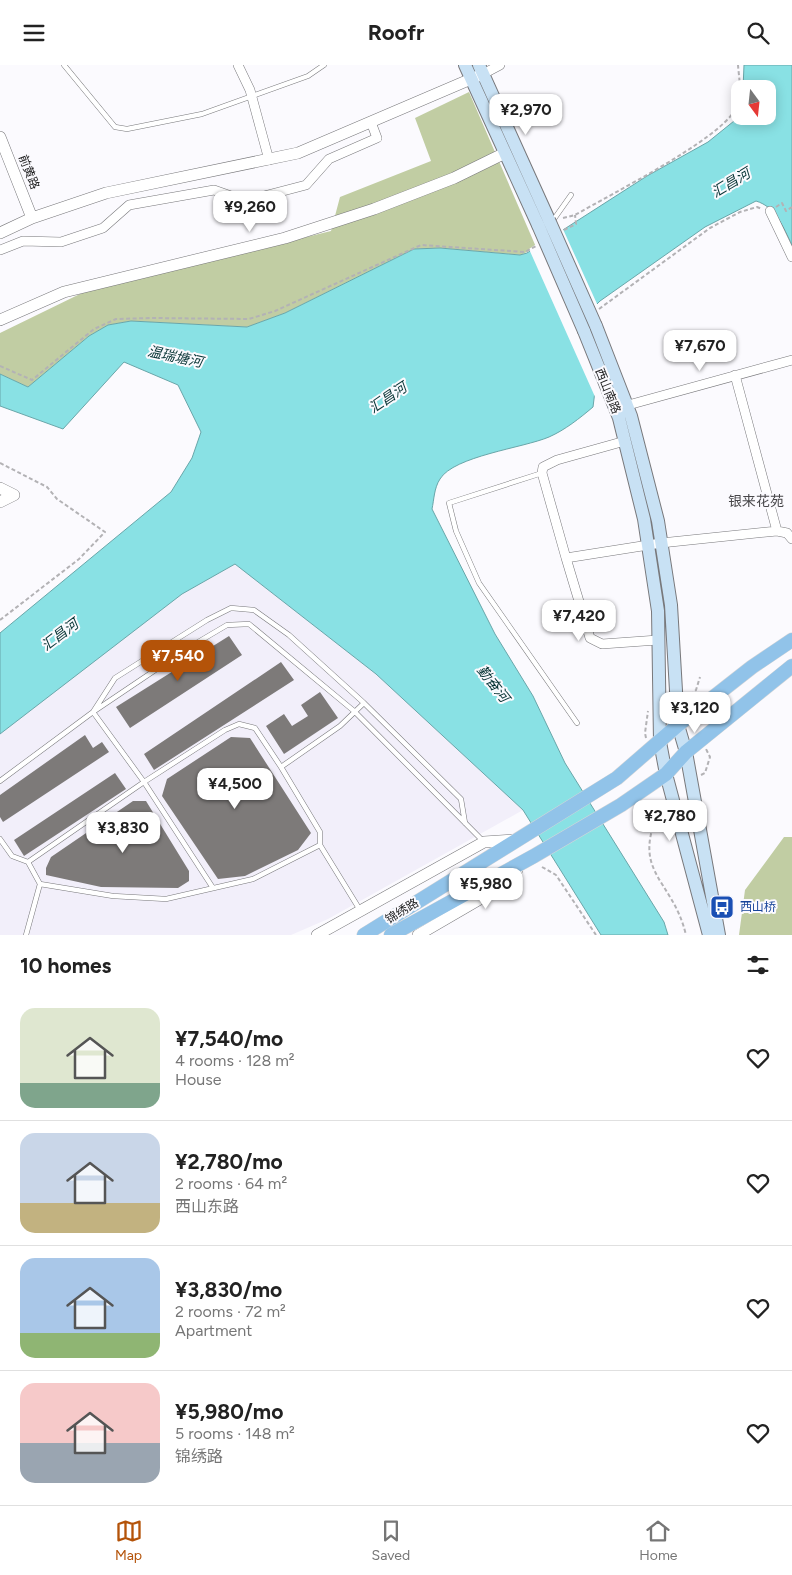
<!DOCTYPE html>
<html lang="en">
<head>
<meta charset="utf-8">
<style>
  :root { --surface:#fff; --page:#f2f2f2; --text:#222; --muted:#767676; --line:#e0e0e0; --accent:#b45309 }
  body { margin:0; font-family:Figtree,"Noto Sans SC",sans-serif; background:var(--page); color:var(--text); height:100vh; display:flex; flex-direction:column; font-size:19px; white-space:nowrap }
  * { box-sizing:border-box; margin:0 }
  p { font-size:16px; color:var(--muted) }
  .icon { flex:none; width:28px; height:28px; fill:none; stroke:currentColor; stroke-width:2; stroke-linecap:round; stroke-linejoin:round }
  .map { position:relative; height:870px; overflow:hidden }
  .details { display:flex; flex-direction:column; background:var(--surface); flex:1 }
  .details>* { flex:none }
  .needle { width:32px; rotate:165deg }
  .tools { position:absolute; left:731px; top:15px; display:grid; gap:10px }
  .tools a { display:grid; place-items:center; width:45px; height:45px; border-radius:10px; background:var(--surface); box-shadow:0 2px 12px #0003; font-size:25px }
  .price { position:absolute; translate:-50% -42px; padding:0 11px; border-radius:10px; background:#fff; color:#222; font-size:16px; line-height:32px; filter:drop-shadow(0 1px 2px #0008) }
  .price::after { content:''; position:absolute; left:50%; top:30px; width:15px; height:11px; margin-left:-8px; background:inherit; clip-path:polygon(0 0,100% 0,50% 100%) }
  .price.current { background:var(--accent); color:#fff }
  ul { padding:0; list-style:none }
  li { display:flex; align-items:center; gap:15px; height:125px; padding:0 20px }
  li+li { border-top:1px solid var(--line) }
  li span { display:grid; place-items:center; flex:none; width:140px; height:100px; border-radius:15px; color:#555 }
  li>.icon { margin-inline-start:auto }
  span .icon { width:60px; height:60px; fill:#fffc; stroke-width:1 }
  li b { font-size:21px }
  h2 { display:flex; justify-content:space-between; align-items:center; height:60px; padding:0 20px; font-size:21px }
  header { display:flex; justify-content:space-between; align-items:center; height:65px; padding:0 20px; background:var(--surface); font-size:22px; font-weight:700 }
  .tab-bar { display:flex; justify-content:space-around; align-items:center; height:70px; border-top:1px solid var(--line); background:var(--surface); font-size:14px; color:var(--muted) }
  .tab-bar a { display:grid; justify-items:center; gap:2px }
  .tab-bar .current { color:var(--accent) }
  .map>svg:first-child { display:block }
</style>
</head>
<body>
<header><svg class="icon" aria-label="menu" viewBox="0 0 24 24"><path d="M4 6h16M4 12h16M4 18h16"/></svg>Roofr<svg class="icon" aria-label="search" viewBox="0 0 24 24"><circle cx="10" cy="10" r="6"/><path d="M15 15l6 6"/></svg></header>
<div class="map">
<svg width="792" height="870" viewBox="0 0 792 870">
  <rect width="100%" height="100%" fill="#fbfafe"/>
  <!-- built -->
  <path fill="#f2effa" d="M235,499L376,609L523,745L328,854L291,870H0V669L182,529Z"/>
  <!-- green -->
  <path fill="#c1cda3" d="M469,27L536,182L521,190L440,183L414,184L285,248L247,262L131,256L108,260L89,271L28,322L0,309V268L84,227L331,166L340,132L431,96L415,53Z
    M784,772H792V870H739L745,825Z"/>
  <!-- water -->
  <path fill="#89e1e4" stroke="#69a6a9" d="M744,0H792V180C783,162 776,142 756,136L705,162L600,236L585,251L579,283L595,326L593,342C580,353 565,365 549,372C523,383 454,391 440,414C434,423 434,435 432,444L495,569L533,631L565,698L664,857L668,870H601L523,745L376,609L235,499L182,529L0,669V568L171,427L192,393L201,367L178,320L124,297L63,364L0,341V309L28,322L89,271L108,260L131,256L247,262L285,248L414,184L440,183L520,190L527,188L647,111L708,77L734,56L740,41V51H768V24H743Z"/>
  <!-- pier -->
  <path fill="#fbfafe" d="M562,162L598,241L587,252L582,264L581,283L597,325L596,334L529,184Z"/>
  <!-- building -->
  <path fill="#7d7a79" d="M229,571L242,590L130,663L116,642Z
    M281,597L294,615L154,705L144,689Z
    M320,627L338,653L284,689L266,661L284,649L292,661L308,651L301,640Z
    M85,670L93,683L102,677L109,687L3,757L0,752V730Z
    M231,672L250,673L311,768L298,785L245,811L218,814L162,731L167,714Z
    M115,708L126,724L24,791L14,775Z
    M133,736H146L189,806V816L178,823L101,822L46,810V803L51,792Z"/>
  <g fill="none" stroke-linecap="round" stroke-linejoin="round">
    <!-- service casing -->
    <g stroke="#78787b" stroke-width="5.5">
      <path id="service" d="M64,0L115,62L127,64L202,49L308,11L324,0
        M550,155L554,154L571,130
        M542,408L449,438L456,466L479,518L577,658
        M281,702L340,661L364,638
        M0,716L93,647L188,583L227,560L249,559L354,646L483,776
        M0,774L12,791L28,797L40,819L113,831L166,834L253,814L320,780L360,845
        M28,797L144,717L225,665L239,659L255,663L281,702L320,767V780
        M213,823L144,717L93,647L115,613L207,555L231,543L254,545L289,570L364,638L461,734L465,758
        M26,870L40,819"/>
    </g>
    <!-- minor casing -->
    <g stroke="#78787b" stroke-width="10">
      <path id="minor" d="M238,0L250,25L269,95
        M483,9L500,0
        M770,146L792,192
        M0,185L23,176L61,177L103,163L129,140L214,125L245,136L306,120L329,94L377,73L371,57
        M735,310L777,466L787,468L792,474
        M621,342L792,295
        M625,376L557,395L543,402L542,408L566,493L661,478L777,466
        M566,493L590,573L602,579L658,575"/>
    </g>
    <!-- tertiary casing -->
    <g stroke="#78787b" stroke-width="12">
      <path id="tertiary" d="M0,72L32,153
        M0,168L32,153L106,128L298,88L478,11
        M0,255L64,227L285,173L374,144L454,113L505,88
        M0,423L14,430L0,437
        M317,870L484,777L516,775
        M418,870L485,831L517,805"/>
    </g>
    <!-- secondary casing -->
    <g stroke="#78787b" stroke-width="14">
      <path id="secondary" d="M465,0L538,160
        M479,0L549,155
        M596,261L631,351L658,456L671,540L678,660L686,687L719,870
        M584,266L619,353L644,454L658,546L660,677L666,709L709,870"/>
    </g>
    <!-- primary casing -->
    <g stroke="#d6d6d7" stroke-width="15">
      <path id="primary" d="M364,870L617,713L678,660L752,602L792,575
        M391,870L534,791L621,740L666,709L686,687L792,601"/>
    </g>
    <!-- path -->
    <path stroke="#b3b2b5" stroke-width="2" stroke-dasharray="4 2.5" stroke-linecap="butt" d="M776,142L782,138L786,146L792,142
      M563,153L575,150C611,129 717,76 735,45C743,32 739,14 738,0
      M564,165L576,159L575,150
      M599,244L710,163L740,147L757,142L762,144
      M0,301L32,315L94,264L116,254L151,253L249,254L275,246L421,180L525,187L536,181
      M0,398L47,422L57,434L105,467L79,494L0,555
      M686,635L696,625L700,612
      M646,673L645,668L648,646
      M701,710L705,708L710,692L706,684
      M663,738C627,808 672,811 686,870
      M542,802L556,810L596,870"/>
    <!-- service -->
    <use href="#service" stroke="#fff" stroke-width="4.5"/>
    <!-- minor -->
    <use href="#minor" stroke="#fff" stroke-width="9"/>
    <!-- tertiary -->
    <use href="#tertiary" stroke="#fff" stroke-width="11"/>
    <!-- secondary -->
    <use href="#secondary" stroke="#c8e1f4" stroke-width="12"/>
    <!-- primary -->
    <use href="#primary" stroke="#91c3e9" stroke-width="14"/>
    <!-- secondary-bridge casing -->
    <g stroke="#78787b" stroke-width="14" stroke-linecap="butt">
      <path id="secondary-bridge" d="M549,155L596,261
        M538,160L584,266"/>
    </g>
    <!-- secondary-bridge -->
    <use href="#secondary-bridge" stroke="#c8e1f4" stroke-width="12"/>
  </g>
  <!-- icons -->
  <defs>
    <g id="bus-square" transform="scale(1.25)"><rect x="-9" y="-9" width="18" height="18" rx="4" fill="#1a4fb4" stroke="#fbfafe"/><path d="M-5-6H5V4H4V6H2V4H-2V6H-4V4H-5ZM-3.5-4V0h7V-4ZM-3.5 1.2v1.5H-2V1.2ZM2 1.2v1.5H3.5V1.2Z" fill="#fff"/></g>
  </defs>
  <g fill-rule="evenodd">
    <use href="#bus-square" x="722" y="842"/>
  </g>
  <g text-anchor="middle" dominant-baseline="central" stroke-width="4" stroke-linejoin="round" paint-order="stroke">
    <!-- street labels -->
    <g font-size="12" fill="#1e1e1f" stroke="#fbfafe">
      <text transform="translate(29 107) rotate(69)">前黄路</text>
      <text transform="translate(608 326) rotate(68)">西山南路</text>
      <text transform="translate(402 846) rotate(-32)">锦绣路</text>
    </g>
    <!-- transit labels -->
    <g font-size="12" fill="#164399" stroke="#fbfafe" text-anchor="start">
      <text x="740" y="842">西山桥</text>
    </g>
    <!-- water labels -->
    <g font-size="14" font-style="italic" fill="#073435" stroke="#fbfafe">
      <text transform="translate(731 118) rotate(-31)">汇昌河</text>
      <text transform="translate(175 292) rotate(12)">温瑞塘河</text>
      <text transform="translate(388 333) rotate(-34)">汇昌河</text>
      <text transform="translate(60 570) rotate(-37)">汇昌河</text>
      <text transform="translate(493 619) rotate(52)">勤奋河</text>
    </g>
    <!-- neighbourhood labels -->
    <g font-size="14" fill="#48474a" stroke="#fbfafe">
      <text x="756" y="436">银来花苑</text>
    </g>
  </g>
</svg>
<div class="tools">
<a><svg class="needle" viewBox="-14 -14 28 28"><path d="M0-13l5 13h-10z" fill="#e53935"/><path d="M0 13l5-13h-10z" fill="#767676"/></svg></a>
</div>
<b class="price" style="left:526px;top:71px">¥2,970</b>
<b class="price" style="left:250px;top:168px">¥9,260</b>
<b class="price" style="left:700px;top:307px">¥7,670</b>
<b class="price" style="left:579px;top:577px">¥7,420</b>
<b class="price current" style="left:178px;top:617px">¥7,540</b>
<b class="price" style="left:695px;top:669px">¥3,120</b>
<b class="price" style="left:235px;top:745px">¥4,500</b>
<b class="price" style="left:670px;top:777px">¥2,780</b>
<b class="price" style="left:123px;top:789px">¥3,830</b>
<b class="price" style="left:486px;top:845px">¥5,980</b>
</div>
<section class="details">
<h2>10 homes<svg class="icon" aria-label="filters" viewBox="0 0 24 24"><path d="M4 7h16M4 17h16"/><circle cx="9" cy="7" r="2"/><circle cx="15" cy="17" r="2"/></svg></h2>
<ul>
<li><span style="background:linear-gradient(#dfe7d0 75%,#7fa58c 0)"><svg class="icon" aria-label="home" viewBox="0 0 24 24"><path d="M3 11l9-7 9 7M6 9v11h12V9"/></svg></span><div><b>¥7,540/mo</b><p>4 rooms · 128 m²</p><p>House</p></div><svg class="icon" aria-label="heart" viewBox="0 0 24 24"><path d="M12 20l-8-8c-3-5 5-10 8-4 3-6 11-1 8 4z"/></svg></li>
<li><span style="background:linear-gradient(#c9d6e8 70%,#c2b280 0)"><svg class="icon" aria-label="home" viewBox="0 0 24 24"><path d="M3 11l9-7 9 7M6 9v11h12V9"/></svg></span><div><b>¥2,780/mo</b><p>2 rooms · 64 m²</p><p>西山东路</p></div><svg class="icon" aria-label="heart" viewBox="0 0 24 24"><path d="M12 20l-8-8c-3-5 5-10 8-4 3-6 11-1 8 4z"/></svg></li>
<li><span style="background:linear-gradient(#a9c7e8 75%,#8fb573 0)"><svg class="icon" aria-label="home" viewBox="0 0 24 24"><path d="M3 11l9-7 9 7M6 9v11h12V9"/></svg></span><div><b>¥3,830/mo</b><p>2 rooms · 72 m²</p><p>Apartment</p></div><svg class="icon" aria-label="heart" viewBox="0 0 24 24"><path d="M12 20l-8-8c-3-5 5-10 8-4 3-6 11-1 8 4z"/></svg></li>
<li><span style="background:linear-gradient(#f6c9c9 60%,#9aa5b1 0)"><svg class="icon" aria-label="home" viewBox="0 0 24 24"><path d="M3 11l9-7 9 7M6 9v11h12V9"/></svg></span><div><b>¥5,980/mo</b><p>5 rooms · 148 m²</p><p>锦绣路</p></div><svg class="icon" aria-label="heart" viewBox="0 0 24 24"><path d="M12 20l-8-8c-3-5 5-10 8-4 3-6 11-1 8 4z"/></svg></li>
</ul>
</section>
<nav class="tab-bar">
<a class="current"><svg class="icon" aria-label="map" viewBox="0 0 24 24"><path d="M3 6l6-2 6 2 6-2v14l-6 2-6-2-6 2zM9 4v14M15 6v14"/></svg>Map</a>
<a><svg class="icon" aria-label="saved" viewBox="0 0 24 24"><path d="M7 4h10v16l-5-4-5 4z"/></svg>Saved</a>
<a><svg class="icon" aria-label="home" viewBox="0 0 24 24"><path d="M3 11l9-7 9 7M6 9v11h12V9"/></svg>Home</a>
</nav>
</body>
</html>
